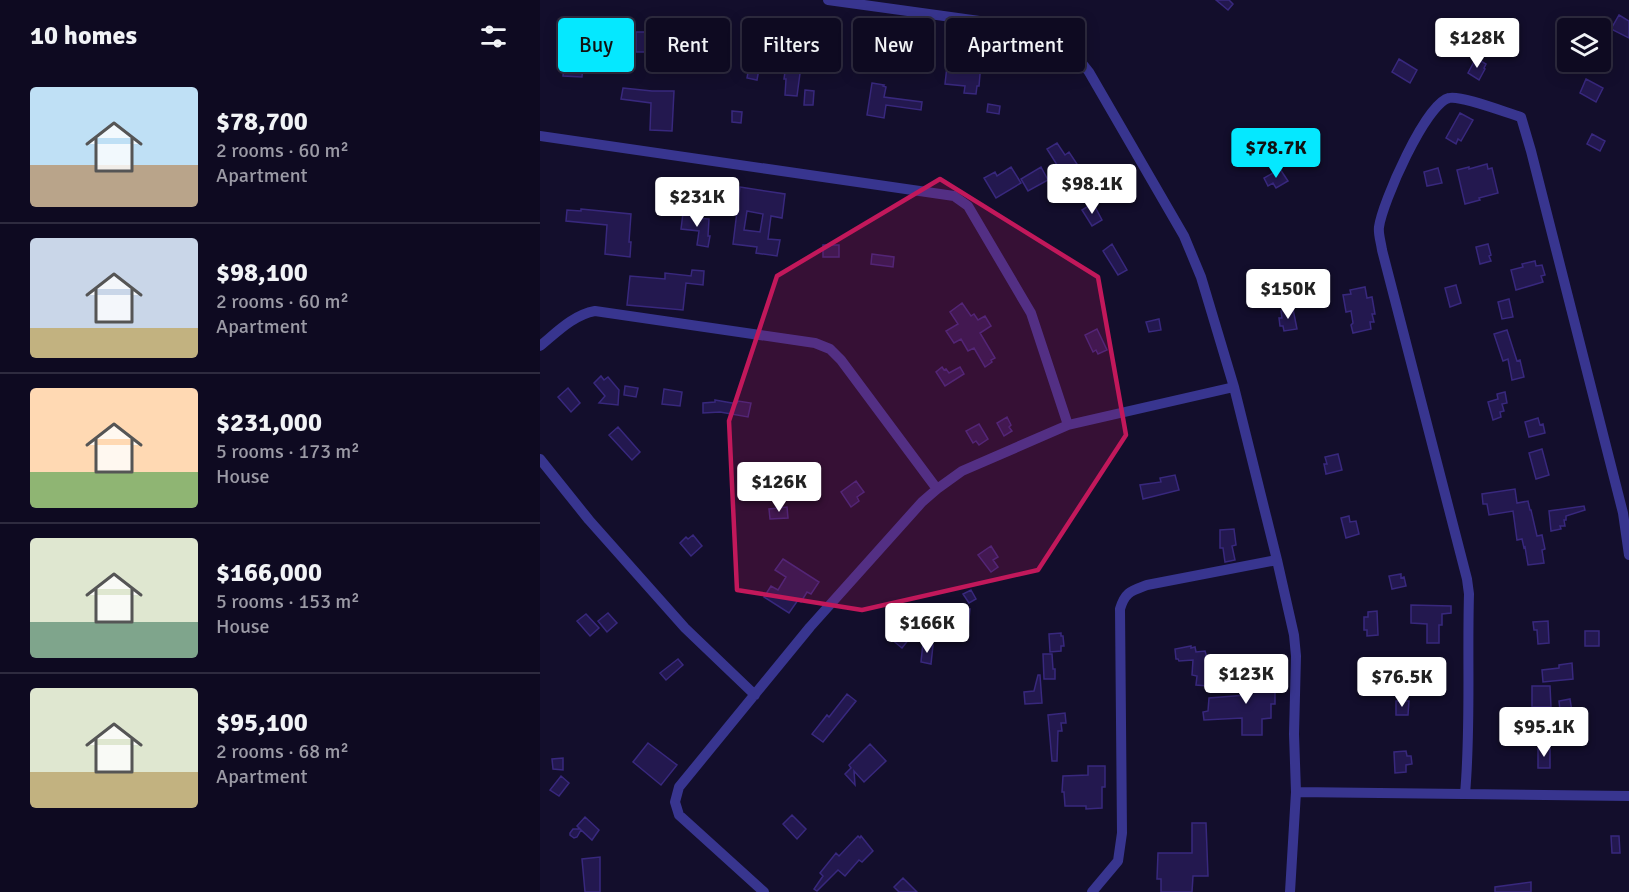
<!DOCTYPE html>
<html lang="en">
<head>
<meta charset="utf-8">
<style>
  :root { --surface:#0e0a21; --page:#17132a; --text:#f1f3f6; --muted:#9b9aa5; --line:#2e2b3f; --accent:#05e8ff }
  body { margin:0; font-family:Signika,sans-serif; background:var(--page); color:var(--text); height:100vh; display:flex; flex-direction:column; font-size:22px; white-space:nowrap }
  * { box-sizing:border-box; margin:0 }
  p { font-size:20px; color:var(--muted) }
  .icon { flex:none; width:33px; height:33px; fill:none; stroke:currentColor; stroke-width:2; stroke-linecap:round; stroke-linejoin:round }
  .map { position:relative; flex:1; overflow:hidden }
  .drawer { display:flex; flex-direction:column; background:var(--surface); width:540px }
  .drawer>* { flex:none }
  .hud { position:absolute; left:18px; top:18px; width:570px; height:54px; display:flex; gap:12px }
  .controls { position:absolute; left:1017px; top:18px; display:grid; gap:12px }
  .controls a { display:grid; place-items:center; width:54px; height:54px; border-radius:6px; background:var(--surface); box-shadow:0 3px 15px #0003,0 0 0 2px var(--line); font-size:30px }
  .price { position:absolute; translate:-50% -51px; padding:0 14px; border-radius:6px; background:#fff; color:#222; font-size:20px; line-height:39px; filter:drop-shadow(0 2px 3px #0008) }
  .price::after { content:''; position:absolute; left:50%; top:36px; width:18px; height:14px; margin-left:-9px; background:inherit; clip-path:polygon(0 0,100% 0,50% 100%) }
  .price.on { background:var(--accent); color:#111 }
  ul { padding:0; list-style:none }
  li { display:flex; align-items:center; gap:18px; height:150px; padding:0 30px }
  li+li { border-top:2px solid var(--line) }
  li span { display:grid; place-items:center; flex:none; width:168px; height:120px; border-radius:6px; color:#555 }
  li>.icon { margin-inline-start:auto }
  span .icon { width:72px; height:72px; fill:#fffc; stroke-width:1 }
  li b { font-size:26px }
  h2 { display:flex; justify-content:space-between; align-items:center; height:72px; padding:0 30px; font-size:26px }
  .pill { padding:0 21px; border-radius:6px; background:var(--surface); box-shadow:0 3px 15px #0003,0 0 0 2px var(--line); font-size:21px; line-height:54px }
  .pill.on { background:var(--accent); color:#111 }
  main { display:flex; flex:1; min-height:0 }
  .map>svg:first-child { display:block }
</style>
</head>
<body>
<main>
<section class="drawer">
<h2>10 homes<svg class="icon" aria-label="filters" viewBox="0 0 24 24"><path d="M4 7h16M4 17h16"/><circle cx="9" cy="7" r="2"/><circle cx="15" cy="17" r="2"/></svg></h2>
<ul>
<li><span style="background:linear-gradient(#bfe0f5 65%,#b9a48a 0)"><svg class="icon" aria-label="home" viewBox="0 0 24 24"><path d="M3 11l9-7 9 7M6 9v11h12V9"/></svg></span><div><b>$78,700</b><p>2 rooms · 60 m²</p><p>Apartment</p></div></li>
<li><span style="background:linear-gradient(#c9d6e8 75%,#c2b280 0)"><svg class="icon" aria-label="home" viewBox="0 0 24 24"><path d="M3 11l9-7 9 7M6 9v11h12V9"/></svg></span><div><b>$98,100</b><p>2 rooms · 60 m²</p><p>Apartment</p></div></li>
<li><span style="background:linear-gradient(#ffd9b3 70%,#8fb573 0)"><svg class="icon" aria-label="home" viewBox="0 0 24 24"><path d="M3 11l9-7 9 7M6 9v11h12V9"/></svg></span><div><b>$231,000</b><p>5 rooms · 173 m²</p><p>House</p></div></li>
<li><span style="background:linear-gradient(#dfe7d0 70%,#7fa58c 0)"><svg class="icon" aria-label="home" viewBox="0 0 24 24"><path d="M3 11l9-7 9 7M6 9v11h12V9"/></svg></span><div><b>$166,000</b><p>5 rooms · 153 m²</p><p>House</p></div></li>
<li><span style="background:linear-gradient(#dfe7d0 70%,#c2b280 0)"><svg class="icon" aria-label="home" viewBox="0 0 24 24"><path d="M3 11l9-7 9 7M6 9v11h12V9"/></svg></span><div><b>$95,100</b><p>2 rooms · 68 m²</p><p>Apartment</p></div></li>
</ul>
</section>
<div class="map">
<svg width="1089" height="892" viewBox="0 0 1089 892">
  <rect width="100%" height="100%" fill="#130e2c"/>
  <!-- building -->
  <path fill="#23184f" stroke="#38287d" stroke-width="1.5" fill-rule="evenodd" d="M676,0H689L693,4L688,10Z
    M1079,15L1089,21V38L1071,29Z
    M96,32H107L106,52H96Z
    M34,38L58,39L57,52L44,51L42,77L23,76L24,63L32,64Z
    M432,50L442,51L439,86H437L436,94L424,93L425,86L405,84L407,66L410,67L411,53L423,54V52L432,53Z
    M153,53L176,56L174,70L151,66Z
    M936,58L946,64L944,68L945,69L939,80L928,73Z
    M859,59L877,70L870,83L852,72Z
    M246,64L261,66L257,96L245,95L246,79H244Z
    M209,67L219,69L217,80L207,78Z
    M1046,79L1063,88L1056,102L1040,93Z
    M332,83L344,85L343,86L346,87L344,97L382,102L381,110L346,105L344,118L327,115Z
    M83,88L112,91H134L132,131L110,130L111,103L81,99Z
    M265,90L274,91L273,105H264Z
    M448,104L460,106L459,114L447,112Z
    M192,111L202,112L201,123L192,122Z
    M920,113L933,120L921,141L918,139L916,144L906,138Z
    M1052,134L1065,141L1060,151L1047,144Z
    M517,143L525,155L529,152L555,191L543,198L540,192L527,199L523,191L531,187L507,149Z
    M947,164L948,169L952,168L958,193L939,198L940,200L925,204L917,170L929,167V169Z
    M471,167L481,183L456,198L444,178L455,172L457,176Z
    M501,167L508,180L488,191L481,179Z
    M898,168L902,183L887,186L884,172Z
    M740,169L748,181L736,188L733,183L728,186L724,178Z
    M200,187L245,194L242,218L231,216L228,239L240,240L237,256L216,253L217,247L193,244ZM207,211L223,214L220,232L204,230Z
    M553,203L562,220L552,226L542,210Z
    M41,209L91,214L89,242H91L90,257L65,254L67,225L26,221L27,210L41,211Z
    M143,213L153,214V218L169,219L168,236H170L168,247L157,245L159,231L141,229Z
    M572,244L587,270L578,275L563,251Z
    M948,244L951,255L949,256L951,261L940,264L936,247Z
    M283,245H299V257H283Z
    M332,254L354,257L353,267L331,264Z
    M995,261L996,266L1002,265L1005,275L1001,276L1003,282L976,290L971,270L983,267L982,264Z
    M152,270L164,271L163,285L146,283L143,310L87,305L90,276L125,279V273L151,276Z
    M916,285L921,303L910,307L905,288Z
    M825,287L827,298L832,297L835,314H832L834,322H830L831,329L813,333L811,325L813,323L811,311L806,312L803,295L811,294L810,290Z
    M969,299L973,317L962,319L958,302Z
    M422,303L431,316L434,314L438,320L445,316L451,326L440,333L455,358L451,360L452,362L445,367L434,348L428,351L421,339L414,343L406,331L418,324L410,312Z
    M753,309L757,329L744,331L743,326H740L739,318H742L741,311Z
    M619,319L621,330L609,332L606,322Z
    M557,329L567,350L558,354L556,350L553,352L545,335Z
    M967,330L977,361L980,360L984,377L972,380L968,359L963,361L954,334Z
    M402,367L404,370L406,369L409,373L420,367L424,374L405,386L396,372Z
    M61,376L64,380L68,377L79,390L78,405L59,403L65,396L54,383Z
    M85,386L98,388L96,397L84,395Z
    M28,388L40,403L31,412L18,397Z
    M124,389L142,392L140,406L122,404Z
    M965,392L967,403L962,404L964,411L960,412L961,417L953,420L948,402L958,399L957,394Z
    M175,400L192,403H197L198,401L211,403L208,417L180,412L163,413V403L175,402Z
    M467,417L471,425L469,427L472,431L464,436L457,423Z
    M998,418L1000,425L1003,424L1005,433L989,437L985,422Z
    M439,424L448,439L439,445L436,441L433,443L426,431Z
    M78,427L100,452L92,460L69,435Z
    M1002,449L1009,475L996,479L989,453Z
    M798,454L802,470L786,474L784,464H787L785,457Z
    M635,475L639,490L603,499L600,485L621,482L620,478Z
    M316,481L324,492L317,497L319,501L311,507L301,492Z
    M975,489L977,503L988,501L990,510H991L997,536L1002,535L1005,549L1002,550L1004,563L988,565L985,547L984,548L982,539L977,540L973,511L949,515L947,504H943L942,494Z
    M1044,506L1045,510L1026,516V520H1024L1025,526H1020L1021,529L1011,531L1009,511Z
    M247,507L248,518L230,519L229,509Z
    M809,516L810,522L816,521L819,534L806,538L801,518Z
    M694,529L696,545L692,546L695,560L685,562L683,548H680V530Z
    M153,535L162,546L151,556L140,543L146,537L148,539Z
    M451,546L458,557L453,560L458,567L451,572L438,555Z
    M243,559L279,582L271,594L267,592L261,602L258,600L249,613L224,597L231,586L238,590L246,577L235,570Z
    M861,574V578L864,577L866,586L852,589L849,576Z
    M431,590L436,599L429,603L423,594Z
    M871,605L911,606V613L902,614V625H899V643H887V624L871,623Z
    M417,608L430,609L428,630L414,628Z
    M837,611L838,635L827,636V630H824V617H828V612Z
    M68,613L77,623L67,632L58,621Z
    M46,614L59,628L50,636L37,621Z
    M1008,621L1009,643L998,644L997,630H994L993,622Z
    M362,625L373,634L362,648L351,639Z
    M1045,631H1059V646H1045Z
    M521,633V636H523L524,646H521V651L510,652L509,634Z
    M383,643L393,645L391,664L381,662Z
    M651,646V648L655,647L656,652L665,651L669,664L668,686L656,685L657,676L652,675L653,660L639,661L638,659H636L635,649Z
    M503,654H512L513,669H515V679H504Z
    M698,657L706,658L704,673L696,672Z
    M138,659L143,665L126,680L120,673Z
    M1032,663L1033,679L1003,682L1002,670L1019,668V665Z
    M706,667L714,668L713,677L728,676V687L735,686V704H731V718L722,719V735H702V718L664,720L663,712L668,711L669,698L706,695Z
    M826,669H839V684L826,685Z
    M498,675H500L502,703L485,704L484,692L494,691Z
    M992,686H1010L1011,707H992Z
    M307,694L316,701L283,742L272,734L287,715L289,717Z
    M1030,699L1033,718H1036L1037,736H1023V710H1020L1019,701Z
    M856,701H869L868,715H856Z
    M525,713L526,723H521L522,731H518L517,761H512L508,715Z
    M108,743L137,765L121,785L93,762Z
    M330,744L346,761L324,782L314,771L315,785L305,774L311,768L309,765Z
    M998,749H1010V768H998Z
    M866,751L867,756H871L872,764L866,765V772L855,773L854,752Z
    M23,758V770L13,769L12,759Z
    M548,766H565V787H562V808L546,809V806H525L524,792H522L523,776L548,775Z
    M21,776L29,783L19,796L10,790Z
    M252,815L266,829L257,839L243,824Z
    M45,817L59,830L52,840L41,830L37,837L34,838L30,835V833L33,829H40L37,826Z
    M652,823H666L668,876H653L652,892H621V879H617L618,853H652Z
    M318,836L320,838L321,836L333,851L322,862L319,860L305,876L298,870L277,891L274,889L283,876L280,873L296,853L299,856Z
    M1071,836H1079L1080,853H1072Z
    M60,857V892H45L42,859Z
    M363,878L377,892H359L354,887Z
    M991,882V892H955V887Z"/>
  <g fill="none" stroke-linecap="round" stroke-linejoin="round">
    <!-- minor -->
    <path stroke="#38358f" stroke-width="10" d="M288,0L498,29L526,43L549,72L644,236L661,277L694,387L737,560L754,635L756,656L754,734L756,792L750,892
      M0,136L414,196L428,206L491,313L528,425
      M0,346C17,332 33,315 55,311L275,343L290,349L301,360L397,489
      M0,459L49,520L145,628L215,695
      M756,792L1089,796
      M925,794C931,727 927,661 929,594L927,579L842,250C841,242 838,234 839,227C842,203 886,103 909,98C921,95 967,113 981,117L991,151L1083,513L1089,555
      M224,892L139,815L135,802L139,787L270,627L382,502L397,489L422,471L528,425L694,387
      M552,892L578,861L582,833L580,609C585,592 591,591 607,585L737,560"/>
  </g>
  <!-- marked area -->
  <path fill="#c2185b" fill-opacity="0.2" stroke="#c2185b" stroke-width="4.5" stroke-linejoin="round" d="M400,179L558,277L586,435L498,570L322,610L197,590L189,421L237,276Z"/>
</svg>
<div class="controls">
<a><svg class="icon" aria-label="layers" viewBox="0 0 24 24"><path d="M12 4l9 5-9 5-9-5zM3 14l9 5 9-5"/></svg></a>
</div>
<b class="price" style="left:937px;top:69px">$128K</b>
<b class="price on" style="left:736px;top:179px">$78.7K</b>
<b class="price" style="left:552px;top:215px">$98.1K</b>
<b class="price" style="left:157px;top:228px">$231K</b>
<b class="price" style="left:748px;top:320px">$150K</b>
<b class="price" style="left:239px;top:513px">$126K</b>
<b class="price" style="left:387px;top:654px">$166K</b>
<b class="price" style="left:706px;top:705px">$123K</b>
<b class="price" style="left:862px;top:708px">$76.5K</b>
<b class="price" style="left:1004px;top:758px">$95.1K</b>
<div class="hud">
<a class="pill on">Buy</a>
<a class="pill">Rent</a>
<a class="pill">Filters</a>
<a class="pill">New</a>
<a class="pill">Apartment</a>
</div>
</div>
</main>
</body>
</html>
